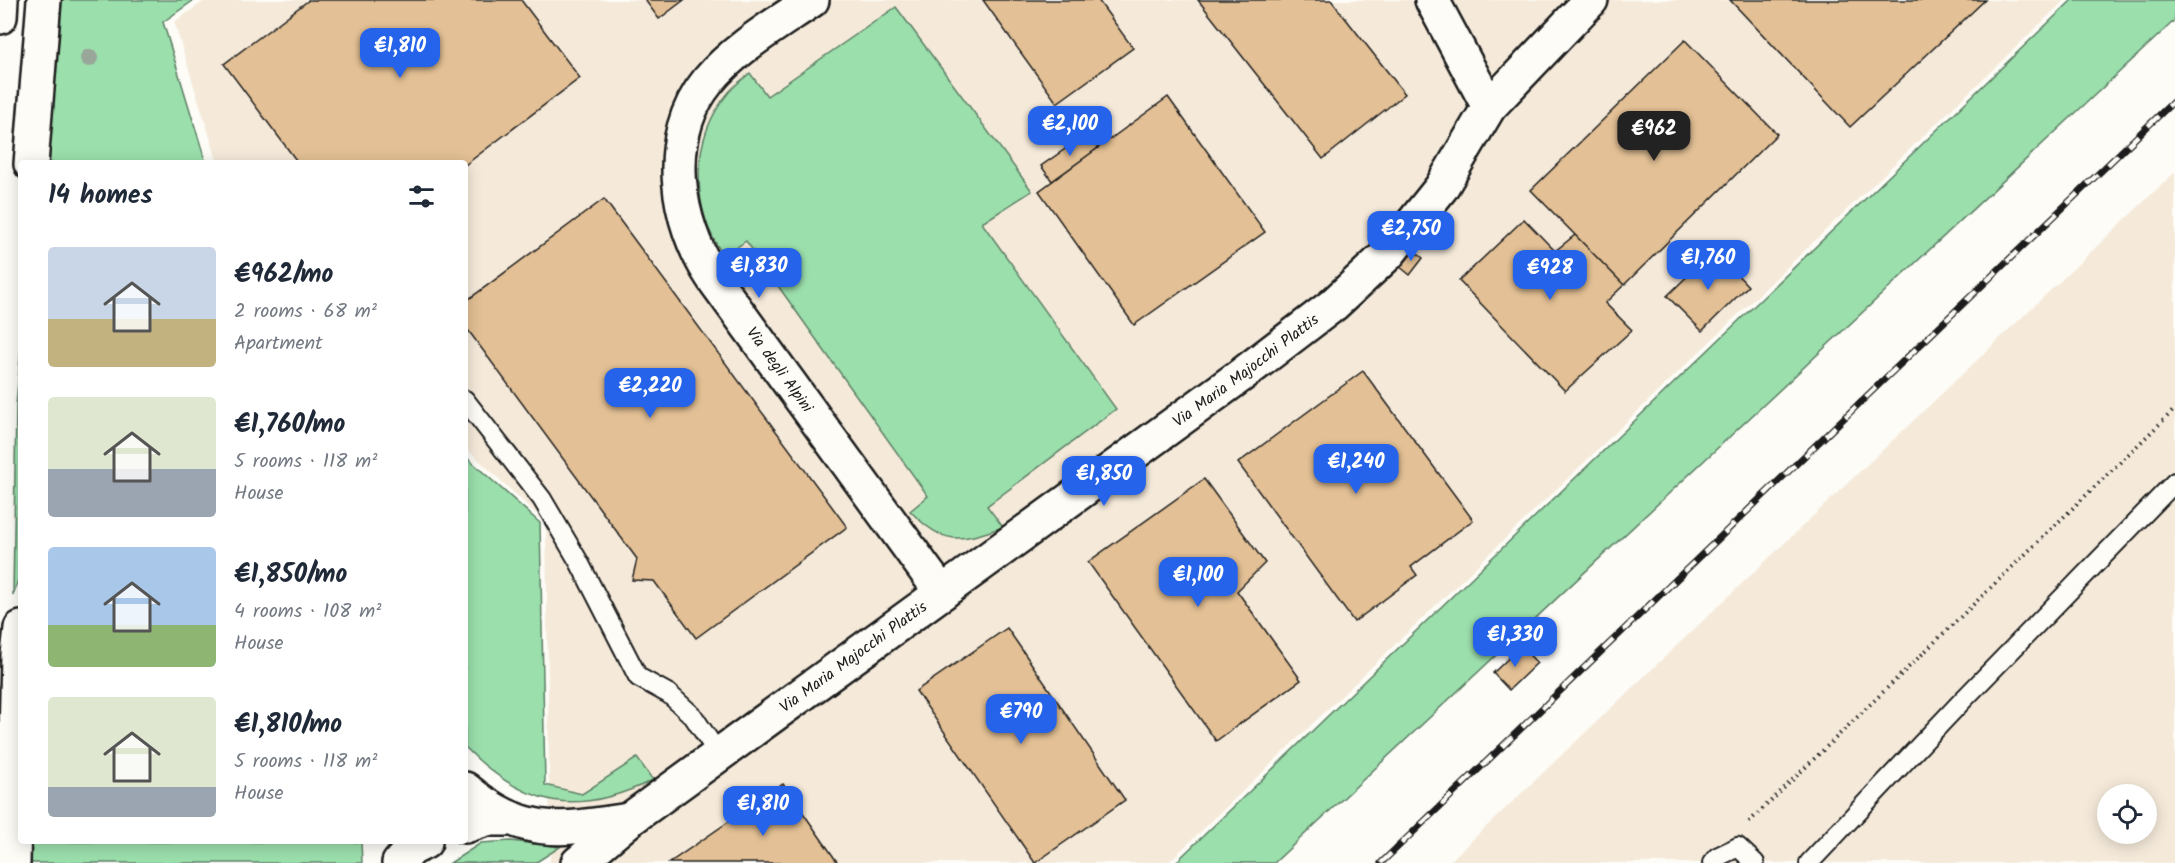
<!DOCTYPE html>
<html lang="en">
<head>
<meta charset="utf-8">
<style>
  :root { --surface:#fff; --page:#f2f2f3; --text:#1f2937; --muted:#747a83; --accent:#2563eb }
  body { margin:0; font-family:Kalam,sans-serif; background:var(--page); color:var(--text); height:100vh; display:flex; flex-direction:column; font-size:22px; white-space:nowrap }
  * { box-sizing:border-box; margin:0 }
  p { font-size:20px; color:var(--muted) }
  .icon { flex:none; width:33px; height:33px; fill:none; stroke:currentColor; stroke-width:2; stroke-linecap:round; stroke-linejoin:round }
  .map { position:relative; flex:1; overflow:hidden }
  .details { position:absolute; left:18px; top:160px; width:450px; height:684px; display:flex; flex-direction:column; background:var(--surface); border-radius:6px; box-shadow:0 3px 15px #0003 }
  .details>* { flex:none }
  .buttons { position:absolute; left:2097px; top:784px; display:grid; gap:12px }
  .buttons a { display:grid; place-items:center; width:60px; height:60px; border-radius:50%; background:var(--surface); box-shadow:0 3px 15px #0003; font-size:30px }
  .price { position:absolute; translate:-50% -51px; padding:0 14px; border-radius:12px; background:var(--accent); color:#fff; font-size:20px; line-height:39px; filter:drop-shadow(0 2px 3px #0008) }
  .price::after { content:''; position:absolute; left:50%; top:36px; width:18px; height:14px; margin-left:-9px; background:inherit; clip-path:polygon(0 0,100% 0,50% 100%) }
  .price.current { background:#222; color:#fff }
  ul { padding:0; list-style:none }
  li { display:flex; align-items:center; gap:18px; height:150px; padding:0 30px }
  li span { display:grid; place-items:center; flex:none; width:168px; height:120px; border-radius:6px; color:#555 }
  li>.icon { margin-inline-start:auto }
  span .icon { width:72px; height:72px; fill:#fffc; stroke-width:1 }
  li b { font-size:26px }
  h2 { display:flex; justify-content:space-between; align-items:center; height:72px; padding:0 30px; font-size:26px }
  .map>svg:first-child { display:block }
</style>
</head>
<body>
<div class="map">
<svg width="2175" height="863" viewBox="0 0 2175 863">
  <rect width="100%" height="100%" fill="#fdfcf7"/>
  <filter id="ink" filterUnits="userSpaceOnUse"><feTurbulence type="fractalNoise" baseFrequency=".0167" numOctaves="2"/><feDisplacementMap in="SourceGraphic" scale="12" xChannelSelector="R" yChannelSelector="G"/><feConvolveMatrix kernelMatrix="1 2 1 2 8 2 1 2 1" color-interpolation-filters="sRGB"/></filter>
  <g filter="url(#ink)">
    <!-- built -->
    <path fill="#f5eada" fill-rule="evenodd" d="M206,0H2065L1168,863H550L546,523L465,447V164L218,163L174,22Z
      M2175,172V863H1448ZM2108,795H2146V834H2108Z"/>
    <!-- green -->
    <path fill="#9bdfac" stroke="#5c7e64" stroke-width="1.5" d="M54,0H194L163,22L206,163H41Z
      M2072,0H2175V20L1274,863H1175Z
      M896,7L1032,191L982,223L1116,409L987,506L1003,527C958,542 945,546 910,511L928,496L746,241L724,256C690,209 690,138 729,92C735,85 743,79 750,73L767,96Z
      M21,346V572L13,595L16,406Z
      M465,456L540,523L545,785L582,794L637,758L653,780C577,817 525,808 465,747Z
      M511,841L560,847L535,863H450L481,843Z
      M30,842H361L362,863H29Z"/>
    <!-- building -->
    <path fill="#e3c095" stroke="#1c1c1c" stroke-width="1.5" d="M309,0H521L580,78L465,165L299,164L224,64Z
      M645,0H684L659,19Z
      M983,0H1098L1133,48L1057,103Z
      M1198,0H1331L1405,94L1323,159Z
      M1730,0H1985L1850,127Z
      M1685,40L1777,134L1624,285L1531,190Z
      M1168,97L1265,232L1134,325L1039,191Z
      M1088,133L1098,148L1052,181L1041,166Z
      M604,199L847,527L696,638L654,581L632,580L637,559L465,326V302Z
      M1524,219L1555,251L1575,235L1624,285L1605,303L1632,330L1565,391L1459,281Z
      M1412,249L1423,258L1410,275L1399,266Z
      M1714,250L1748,286L1702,331L1667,296Z
      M1363,371L1473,520L1411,567L1417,575L1354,622L1238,463Z
      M1204,479L1265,563L1237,591L1301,680L1216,741L1088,562Z
      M1007,628L1125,800L1035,863L916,691Z
      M1521,646L1537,663L1509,690L1493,673Z
      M783,784L838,863H669Z"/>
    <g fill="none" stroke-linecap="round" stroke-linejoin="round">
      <!-- lane casing -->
      <g stroke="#1c1c1c" stroke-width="22">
        <path id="lane" d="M465,400L542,499L579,562L638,677L669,694L693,716L719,755
          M1712,863L1717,857L1738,847L1755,863
          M1809,863L1962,701L2175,482"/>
      </g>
      <!-- street casing -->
      <g stroke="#1c1c1c" stroke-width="38">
        <g id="street">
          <path id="s1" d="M812,0C777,24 735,48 708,81C662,137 676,223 713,278L942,593"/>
          <path d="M1432,0L1489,107"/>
          <path d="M465,789C523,837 558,831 629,820"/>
          <path d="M465,826L486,819H507"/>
          <path d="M399,863L411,849L425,842"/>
          <path id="s2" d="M578,863L629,820L1240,376L1333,305L1388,254L1441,188L1489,107L1591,0"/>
        </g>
      </g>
      <!-- primary casing -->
      <g stroke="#1c1c1c" stroke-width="38">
        <path id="primary" d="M0,17L1,0
          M31,164L44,0
          M13,863L18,655L21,628"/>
      </g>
      <!-- path -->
      <path stroke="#1c1c1c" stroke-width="4" stroke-dasharray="1.5 4.5" stroke-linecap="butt" d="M1749,822L2175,409"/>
      <!-- lane -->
      <use href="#lane" stroke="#fdfcf7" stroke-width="18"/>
      <!-- street -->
      <use href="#street" stroke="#fdfcf7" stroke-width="33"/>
      <!-- primary -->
      <use href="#primary" stroke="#fdfcf7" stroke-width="33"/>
      <!-- rail casing -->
      <g stroke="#1c1c1c" stroke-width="7">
        <path id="rail" d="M1381,863L2175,100"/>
      </g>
      <!-- rail -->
      <use href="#rail" stroke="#fdfcf7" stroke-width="4.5" stroke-dasharray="14" stroke-linecap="butt"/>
    </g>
    <!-- trees -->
    <circle fill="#99a69a" cx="89" cy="58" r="9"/>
  </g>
  <g text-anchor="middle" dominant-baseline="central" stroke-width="5" stroke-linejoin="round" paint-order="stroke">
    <!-- street labels -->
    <g font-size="16" fill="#1c1c1c" stroke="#fdfcf7">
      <text stroke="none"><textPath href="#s1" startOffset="456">Via degli Alpini</textPath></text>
      <text stroke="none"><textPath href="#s2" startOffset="830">Via Maria Majocchi Plattis</textPath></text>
      <text stroke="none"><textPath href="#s2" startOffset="344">Via Maria Majocchi Plattis</textPath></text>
    </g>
  </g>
</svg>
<div class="buttons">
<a><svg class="icon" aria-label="locate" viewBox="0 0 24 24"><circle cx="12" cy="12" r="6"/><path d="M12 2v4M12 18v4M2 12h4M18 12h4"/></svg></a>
</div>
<b class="price" style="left:400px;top:79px">€1,810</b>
<b class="price" style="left:1070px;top:157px">€2,100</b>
<b class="price current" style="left:1654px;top:162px">€962</b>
<b class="price" style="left:1411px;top:262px">€2,750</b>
<b class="price" style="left:1708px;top:291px">€1,760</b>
<b class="price" style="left:759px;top:299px">€1,830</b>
<b class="price" style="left:1550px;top:301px">€928</b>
<b class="price" style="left:650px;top:419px">€2,220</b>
<b class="price" style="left:1356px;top:495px">€1,240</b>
<b class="price" style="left:1104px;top:507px">€1,850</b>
<b class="price" style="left:1198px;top:608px">€1,100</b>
<b class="price" style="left:1515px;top:668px">€1,330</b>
<b class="price" style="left:1021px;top:745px">€790</b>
<b class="price" style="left:763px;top:837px">€1,810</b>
<section class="details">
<h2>14 homes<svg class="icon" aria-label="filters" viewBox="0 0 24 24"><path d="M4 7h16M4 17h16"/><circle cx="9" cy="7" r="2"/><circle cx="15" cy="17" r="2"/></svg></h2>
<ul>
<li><span style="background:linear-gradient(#c9d6e8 60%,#c2b280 0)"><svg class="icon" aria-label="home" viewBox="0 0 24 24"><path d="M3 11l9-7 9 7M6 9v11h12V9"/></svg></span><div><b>€962/mo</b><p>2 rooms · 68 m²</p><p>Apartment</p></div></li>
<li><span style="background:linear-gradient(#dfe7d0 60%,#9aa5b1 0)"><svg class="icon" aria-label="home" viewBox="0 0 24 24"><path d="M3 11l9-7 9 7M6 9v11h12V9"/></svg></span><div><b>€1,760/mo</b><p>5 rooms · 118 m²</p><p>House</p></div></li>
<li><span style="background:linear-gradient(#a9c7e8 65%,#8fb573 0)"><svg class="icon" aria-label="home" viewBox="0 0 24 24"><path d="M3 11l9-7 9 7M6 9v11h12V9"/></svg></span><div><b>€1,850/mo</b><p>4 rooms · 108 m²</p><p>House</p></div></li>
<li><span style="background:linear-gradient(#dfe7d0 75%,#9aa5b1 0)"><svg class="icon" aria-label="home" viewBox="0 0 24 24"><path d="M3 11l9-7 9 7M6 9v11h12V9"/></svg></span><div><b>€1,810/mo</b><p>5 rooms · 118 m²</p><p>House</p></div></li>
</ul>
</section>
</div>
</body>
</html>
